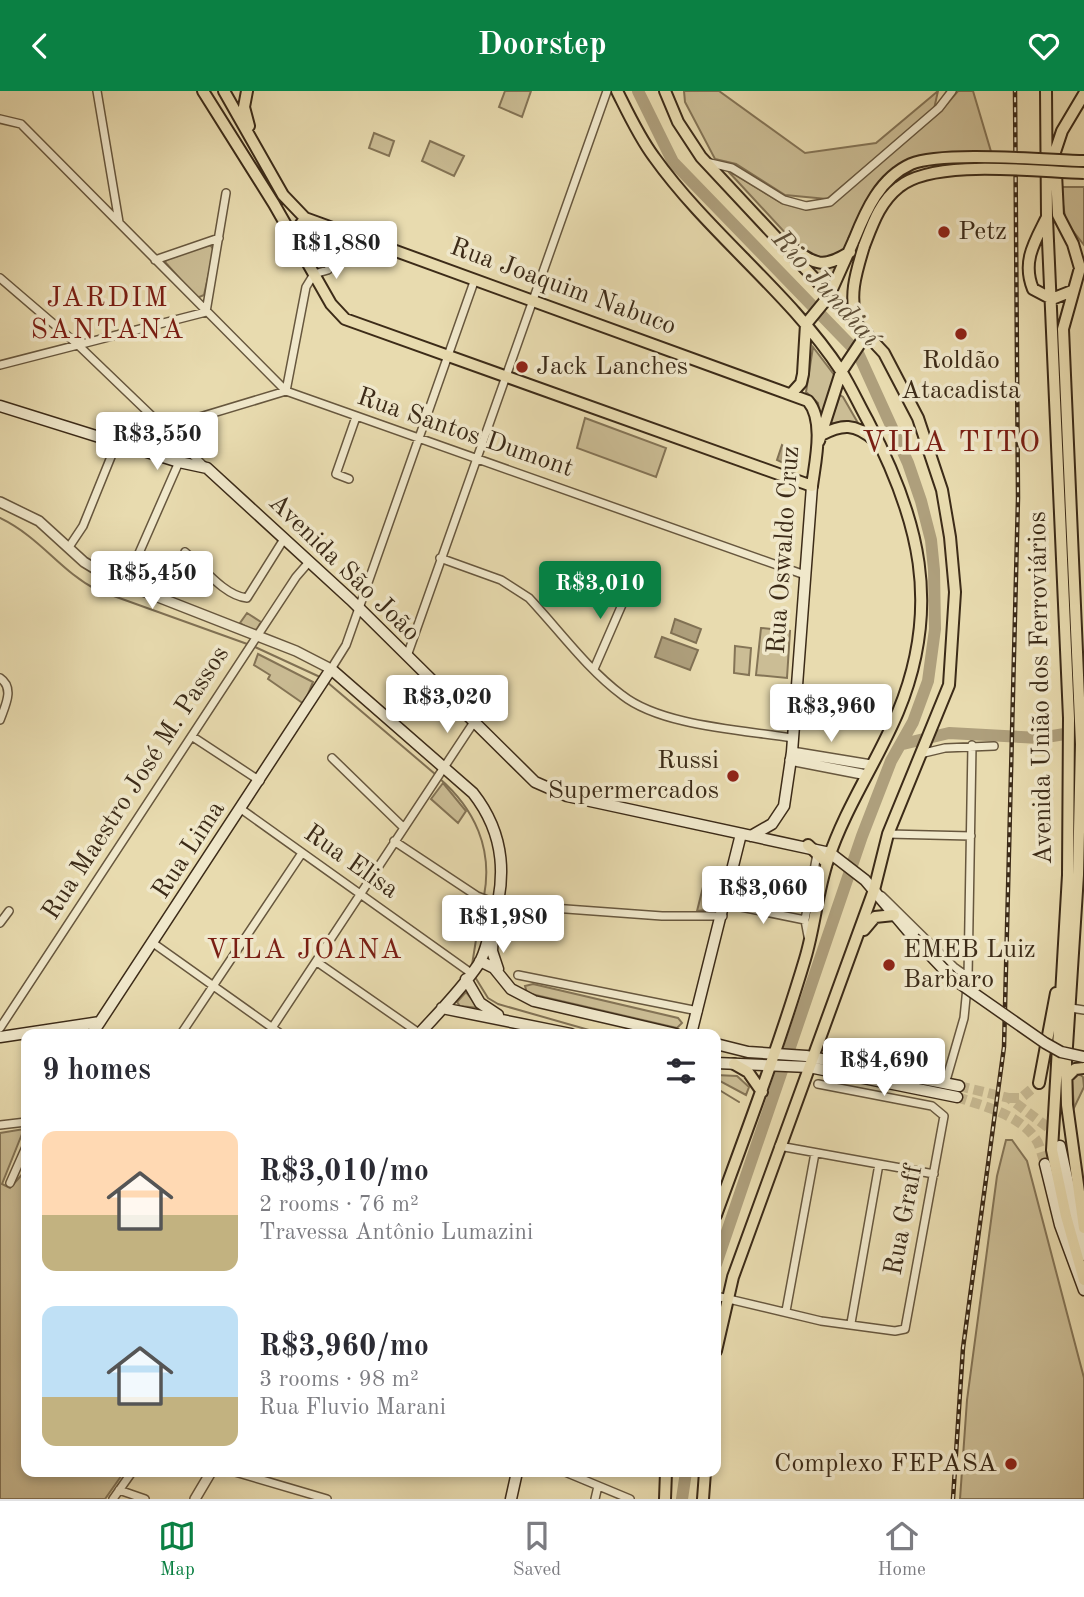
<!DOCTYPE html>
<html lang="en">
<head>
<meta charset="utf-8">
<style>
  :root { --surface:#fff; --page:#f2f2f3; --text:#2b2b33; --muted:#7c7c81; --line:#e1e1e2; --accent:#0b8043 }
  body { margin:0; font-family:"Old Standard TT",serif; background:var(--page); color:var(--text); height:100vh; display:flex; flex-direction:column; font-size:26px; white-space:nowrap }
  * { box-sizing:border-box; margin:0 }
  p { font-size:23px; color:var(--muted) }
  .icon { flex:none; width:38px; height:38px; fill:none; stroke:currentColor; stroke-width:2; stroke-linecap:round; stroke-linejoin:round }
  .map { position:relative; flex:1; overflow:hidden }
  .sheet { position:absolute; left:21px; top:938px; width:700px; height:448px; display:flex; flex-direction:column; background:var(--surface); border-radius:14px; box-shadow:0 4px 10px #0003 }
  .sheet>* { flex:none }
  .price { position:absolute; translate:-50% -60px; padding:0 16px; border-radius:7px; background:#fff; color:#222; font-size:23px; line-height:46px; filter:drop-shadow(0 2px 4px #0008) }
  .price::after { content:''; position:absolute; left:50%; top:42px; width:21px; height:16px; margin-left:-10px; background:inherit; clip-path:polygon(0 0,100% 0,50% 100%) }
  .price.current { background:var(--accent); color:#fff }
  ul { padding:0; list-style:none }
  li { display:flex; align-items:center; gap:21px; height:175px; padding:0 21px }
  li span { display:grid; place-items:center; flex:none; width:196px; height:140px; border-radius:14px; color:#555 }
  li>.icon { margin-inline-start:auto }
  span .icon { width:84px; height:84px; fill:#fffc; stroke-width:1 }
  li b { font-size:30px }
  h2 { display:flex; justify-content:space-between; align-items:center; height:84px; padding:0 21px; font-size:30px }
  header { display:flex; justify-content:space-between; align-items:center; height:91px; padding:0 21px; background:var(--accent); color:#fff; font-size:32px; font-weight:700 }
  .dock { display:flex; justify-content:space-around; align-items:center; height:98px; border-top:2px solid var(--line); background:var(--surface); font-size:19px; color:var(--muted) }
  .dock a { display:grid; justify-items:center; gap:4px }
  .dock .current { color:var(--accent) }
  .map>svg:first-child { display:block }
</style>
</head>
<body>
<header><svg class="icon" aria-label="back" viewBox="0 0 24 24"><path d="M15 5l-7 7 7 7"/></svg>Doorstep<svg class="icon" aria-label="heart" viewBox="0 0 24 24"><path d="M12 20l-8-8c-3-5 5-10 8-4 3-6 11-1 8 4z"/></svg></header>
<div class="map">
<svg width="1084" height="1408" viewBox="0 0 1084 1408">
  <rect width="100%" height="100%" fill="#e8dbaf"/>
  <filter id="stains"><feTurbulence type="fractalNoise" baseFrequency=".00286" numOctaves="4"/><feColorMatrix values="0 0 0 0 .2 0 0 0 0 .09 0 0 0 0 .02 0 0 0 .5 -.17"/></filter>
  <radialGradient id="worn" r=".72"><stop offset=".6" stop-color="#630" stop-opacity="0"/><stop offset="1" stop-color="#630" stop-opacity=".3"/></radialGradient>
  <!-- green -->
  <path fill="#cbbd95" stroke="#847456" stroke-width="2" d="M505,0H531L522,26L499,16Z
    M684,0H719L805,62L876,52L938,0L934,18L827,108L785,104L736,73L715,68L685,11Z
    M958,0H973L992,64L899,76L866,110L847,160L831,169L816,168L801,159L727,79L782,112L804,118L830,114L940,21Z
    M374,42L394,50L389,65L369,57Z
    M430,50L464,65L454,85L422,70Z
    M1060,96H1084V154L1066,131Z
    M210,154L214,159L204,204L197,207L165,171L169,166Z
    M794,161L811,172L844,167L831,197Z
    M813,256L835,285L821,332L818,312L806,301Z
    M840,304L843,306L858,332L844,330L830,333Z
    M585,327L666,357L656,386L577,357Z
    M160,340L188,365L186,372L127,350Z
    M102,464L127,475L119,483L99,471Z
    M247,522L261,531L255,541L240,532Z
    M761,537L790,540L787,587L756,584Z
    M735,555L751,557L749,584L734,582Z
    M258,563L313,591L304,613L268,588L270,584L254,574Z
    M443,692L466,720L458,732L431,708Z
    M705,788L723,792L715,818L697,820Z
    M533,893L678,927L682,932L677,937L527,902L525,895Z
    M466,901L479,917L460,915L457,911Z
    M1079,983L1083,986L1084,996L1074,1017L1072,989Z
    M716,984L737,985L749,996L746,1004L716,988Z
    M24,1038L2,1093L10,1097L26,1079V1381H124L105,1408H0V1042Z
    M1006,1049H1012L1027,1070L1084,1287V1408H960L967,1309L997,1085Z"/>
  <!-- water -->
  <path fill="#ae9f7c" stroke="#807154" stroke-width="2" d="M782,354L799,364L794,377L777,369Z
    M675,528L701,538L696,552L671,542Z
    M662,546L698,559L690,579L655,566Z"/>
  <g fill="none" stroke-linecap="round" stroke-linejoin="round">
    <!-- stream -->
    <path stroke="#807154" stroke-width="2" d="M0,427C41,447 60,480 97,499L250,554
      M255,556L320,586
      M327,591L435,683
      M439,687C475,718 493,758 484,805
      M472,874L482,811
      M475,886L488,907L498,913L603,943
      M716,997L739,1011"/>
    <!-- river -->
    <path stroke="#ae9f7c" stroke-width="12" d="M638,0L673,71L858,262L908,372L921,410L931,449L934,479L935,538L928,590L913,631L891,670L862,745L716,1173
      M903,653L949,642L1040,647L1077,641
      M682,1408L686,1381"/>
    <!-- secondary-tunnel -->
    <path stroke="#c6b891" stroke-width="10" stroke-dasharray="10 5" stroke-linecap="butt" d="M959,995L1009,1007L1050,1038L1055,1046
      M957,1006C983,1015 1018,1023 1035,1047C1040,1053 1042,1065 1045,1073"/>
    <!-- primary-tunnel -->
    <path stroke="#c6b891" stroke-width="10" stroke-dasharray="10 5" stroke-linecap="butt" d="M1009,1007H1021L1039,992"/>
    <!-- minor casing -->
    <g stroke="#67573e" stroke-width="10">
      <path id="minor" d="M97,0L119,131
        M0,28L21,33L286,300L805,484
        M706,71L732,77L784,109L806,115L830,111L939,17L952,0
        M155,169L219,147
        M0,187L77,253L205,376
        M0,274L206,221L226,102
        M286,300L306,196L314,183L328,179L332,170
        M349,388L336,383L356,326
        M69,456L83,435L117,351L286,300
        M185,461C202,475 224,505 247,507L284,448
        M440,467L501,489L529,507C559,539 587,578 622,604C661,635 743,639 792,647
        M125,494L179,371
        M407,565L607,0
        M331,578L346,554L475,188
        M594,578L631,493
        M0,587C15,597 5,615 0,629
        M193,646L260,690
        M924,662L945,657L994,655
        M332,667L403,736
        M241,718L471,882
        M888,743L971,745
        M394,750L477,805L498,813L662,825H723
        M882,805L954,876L968,886
        M726,813L805,829
        M0,832L9,820
        M504,844L527,815
        M808,845L805,829L817,763
        M153,852L281,943
        M317,871L419,942
        M518,884L698,920
        M1071,917L1084,919
        M0,937L296,486L309,471
        M181,943L302,762
        M268,943L474,631
        M947,986L964,927L968,886L972,654
        M0,1034L26,1031
        M779,1055L934,1083
        M10,1092L26,1056
        M716,1205L821,1230L895,1240L905,1238L944,1025L932,1015L818,993
        M786,1220L815,1062
        M851,1232L879,1073
        M235,1381L327,1408
        M565,1381L630,1408
        M119,1399L145,1408
        M113,1408L132,1381
        M595,1408L598,1395"/>
    </g>
    <!-- tertiary casing -->
    <g stroke="#67573e" stroke-width="12">
      <path id="tertiary" d="M0,411L39,430L84,471L112,488L296,560L331,578
        M792,661L871,674
        M790,669L867,684
        M195,1408L211,1381"/>
    </g>
    <!-- secondary casing -->
    <g stroke="#3c2b18" stroke-width="13">
      <path id="secondary" d="M0,315L179,371L207,377L351,509L535,691L567,705L830,762L865,789L914,847
        M751,745L772,733L784,715L792,661L812,395
        M493,842L492,860L498,878
        M480,870L494,877L511,898L534,910L676,943
        M466,888L480,912L498,924
        M442,917L571,943
        M92,943L331,578L473,702C506,744 507,789 491,838C487,850 485,864 478,874C461,899 439,921 419,943
        M691,943L741,743
        M0,946L100,931
        M716,953L748,961L806,965L959,995
        M716,972L809,976L957,1006
        M1060,1055L1084,1164
        M1045,1073L1060,1134L1084,1199
        M511,1408L517,1381"/>
    </g>
    <!-- primary casing -->
    <g stroke="#3c2b18" stroke-width="14">
      <path id="primary" d="M203,0L274,113L331,213L345,228L812,395C815,371 825,330 808,310L305,127L283,104L224,0
        M247,0L244,16L249,35
        M617,0C628,22 639,46 654,66C709,143 789,201 841,280C851,296 859,314 868,330C919,427 942,515 898,621C877,671 845,717 828,769C817,801 815,835 805,868C779,955 747,1039 716,1124
        M665,0L678,31L701,66L884,262L918,327L942,399L950,446L955,501L949,594L888,743L874,799L733,1186L716,1260
        M1046,0L1047,127L1069,627L1068,784L1052,1059L1066,1125L1084,1189
        M1084,3L1062,40L1055,61L1058,124L1073,153L1080,177L1063,238L1081,653L1078,784L1066,971L1067,1014L1084,1137
        M1046,128C1034,152 1022,171 1033,198L1052,208L1072,200
        M791,156C816,174 823,178 850,161
        M303,163L307,152L299,136L305,127
        M857,229C848,204 857,179 864,155
        M792,302L801,292L803,283L806,233L829,205L854,149
        M821,344C842,333 855,332 874,349
        M819,350L841,281L867,242
        M808,754L827,772
        M864,839L875,826L894,824
        M734,973L748,981L762,1001
        M1067,986L1075,978L1084,977
        M1039,992L1056,902
        M665,1408L666,1381
        M703,1408L705,1381"/>
    </g>
    <!-- minor -->
    <use href="#minor" stroke="#f0e8cb" stroke-width="7"/>
    <!-- tertiary -->
    <use href="#tertiary" stroke="#f0e8cb" stroke-width="9"/>
    <!-- secondary -->
    <use href="#secondary" stroke="#f0e8cb" stroke-width="10"/>
    <!-- primary -->
    <use href="#primary" stroke="#e8dbaf" stroke-width="10"/>
    <!-- rail casing -->
    <g stroke="#3c2b18" stroke-width="4.5">
      <path id="rail" d="M953,1408L963,1257L1004,956L1018,407L1015,0"/>
    </g>
    <!-- rail -->
    <use href="#rail" stroke="#f0e8cb" stroke-width="2" stroke-dasharray="5" stroke-linecap="butt"/>
    <!-- secondary-bridge casing -->
    <g stroke="#3c2b18" stroke-width="13" stroke-linecap="butt">
      <path id="secondary-bridge" d="M914,847L952,887L1045,952L1061,961L1084,966"/>
    </g>
    <!-- primary-bridge casing -->
    <g stroke="#3c2b18" stroke-width="14" stroke-linecap="butt">
      <path id="primary-bridge" d="M854,149C866,119 880,87 911,73C942,60 1046,69 1084,70
        M864,155C873,132 880,111 899,96C934,67 1038,81 1084,82"/>
    </g>
    <!-- secondary-bridge -->
    <use href="#secondary-bridge" stroke="#f0e8cb" stroke-width="10"/>
    <!-- primary-bridge -->
    <use href="#primary-bridge" stroke="#e8dbaf" stroke-width="10"/>
  </g>
  <!-- markers -->
  <g fill="#8f2418" stroke="#f0e8cb" stroke-width="2.5">
    <circle cx="944" cy="141" r="7"/>
    <circle cx="961" cy="243" r="7"/>
    <circle cx="522" cy="276" r="7"/>
    <circle cx="733" cy="685" r="7"/>
    <circle cx="889" cy="874" r="7"/>
    <circle cx="1011" cy="1373" r="7"/>
  </g>
  <g text-anchor="middle" dominant-baseline="central" stroke-width="7" stroke-linejoin="round" paint-order="stroke">
    <!-- poi labels -->
    <g font-size="26" fill="#3c2b18" stroke="#f0e8cb" text-anchor="start">
      <text x="958" y="141">Petz</text>
      <text x="961" y="270" text-anchor="middle">Roldão<tspan x="961" dy="30">Atacadista</tspan></text>
      <text x="536" y="276">Jack Lanches</text>
      <text x="719" y="670" text-anchor="end">Russi<tspan x="719" dy="30">Supermercados</tspan></text>
      <text x="903" y="859">EMEB Luiz<tspan x="903" dy="30">Barbaro</tspan></text>
      <text x="997" y="1373" text-anchor="end">Complexo FEPASA</text>
    </g>
    <!-- street labels -->
    <g font-size="26" fill="#3c2b18" stroke="#f0e8cb">
      <text transform="translate(563 196) rotate(20)">Rua Joaquim Nabuco</text>
      <text transform="translate(465 342) rotate(19)">Rua Santos Dumont</text>
      <text transform="translate(784 459) rotate(-86)">Rua Oswaldo Cruz</text>
      <text transform="translate(344 477) rotate(44)">Avenida São João</text>
      <text transform="translate(1041 597) rotate(-91)">Avenida União dos Ferroviários</text>
      <text transform="translate(136 692) rotate(-57)">Rua Maestro José M. Passos</text>
      <text transform="translate(189 759) rotate(-57)">Rua Lima</text>
      <text transform="translate(351 771) rotate(35)">Rua Elisa</text>
      <text transform="translate(904 1129) rotate(-79)">Rua Graff</text>
    </g>
    <!-- water labels -->
    <g font-size="28" font-style="italic" fill="#5e4e36" stroke="#f0e8cb">
      <text transform="translate(825 198) rotate(48)">Rio Jundiaí</text>
    </g>
    <!-- neighbourhood labels -->
    <g font-size="28" letter-spacing="2" fill="#7a1f14" stroke="#f0e8cb">
      <text x="108" y="208">JARDIM<tspan x="108" dy="32">SANTANA</tspan></text>
      <text x="305" y="860">VILA JOANA</text>
    </g>
    <!-- quarter labels -->
    <g font-size="30" letter-spacing="2" fill="#7a1f14" stroke="#f0e8cb">
      <text x="952" y="352">VILA TITO</text>
    </g>
  </g>
  <rect width="100%" height="100%" filter="url(#stains)"/>
  <rect width="100%" height="100%" fill="url(#worn)"/>
</svg>
<b class="price" style="left:336px;top:190px">R$1,880</b>
<b class="price" style="left:157px;top:381px">R$3,550</b>
<b class="price" style="left:152px;top:520px">R$5,450</b>
<b class="price current" style="left:600px;top:530px">R$3,010</b>
<b class="price" style="left:447px;top:644px">R$3,020</b>
<b class="price" style="left:831px;top:653px">R$3,960</b>
<b class="price" style="left:763px;top:835px">R$3,060</b>
<b class="price" style="left:503px;top:864px">R$1,980</b>
<b class="price" style="left:884px;top:1007px">R$4,690</b>
<section class="sheet">
<h2>9 homes<svg class="icon" aria-label="filters" viewBox="0 0 24 24"><path d="M4 7h16M4 17h16"/><circle cx="9" cy="7" r="2"/><circle cx="15" cy="17" r="2"/></svg></h2>
<ul>
<li><span style="background:linear-gradient(#ffd9b3 60%,#c2b280 0)"><svg class="icon" aria-label="home" viewBox="0 0 24 24"><path d="M3 11l9-7 9 7M6 9v11h12V9"/></svg></span><div><b>R$3,010/mo</b><p>2 rooms · 76 m²</p><p>Travessa Antônio Lumazini</p></div></li>
<li><span style="background:linear-gradient(#bfe0f5 65%,#c2b280 0)"><svg class="icon" aria-label="home" viewBox="0 0 24 24"><path d="M3 11l9-7 9 7M6 9v11h12V9"/></svg></span><div><b>R$3,960/mo</b><p>3 rooms · 98 m²</p><p>Rua Fluvio Marani</p></div></li>
</ul>
</section>
</div>
<nav class="dock">
<a class="current"><svg class="icon" aria-label="map" viewBox="0 0 24 24"><path d="M3 6l6-2 6 2 6-2v14l-6 2-6-2-6 2zM9 4v14M15 6v14"/></svg>Map</a>
<a><svg class="icon" aria-label="saved" viewBox="0 0 24 24"><path d="M7 4h10v16l-5-4-5 4z"/></svg>Saved</a>
<a><svg class="icon" aria-label="home" viewBox="0 0 24 24"><path d="M3 11l9-7 9 7M6 9v11h12V9"/></svg>Home</a>
</nav>
</body>
</html>
